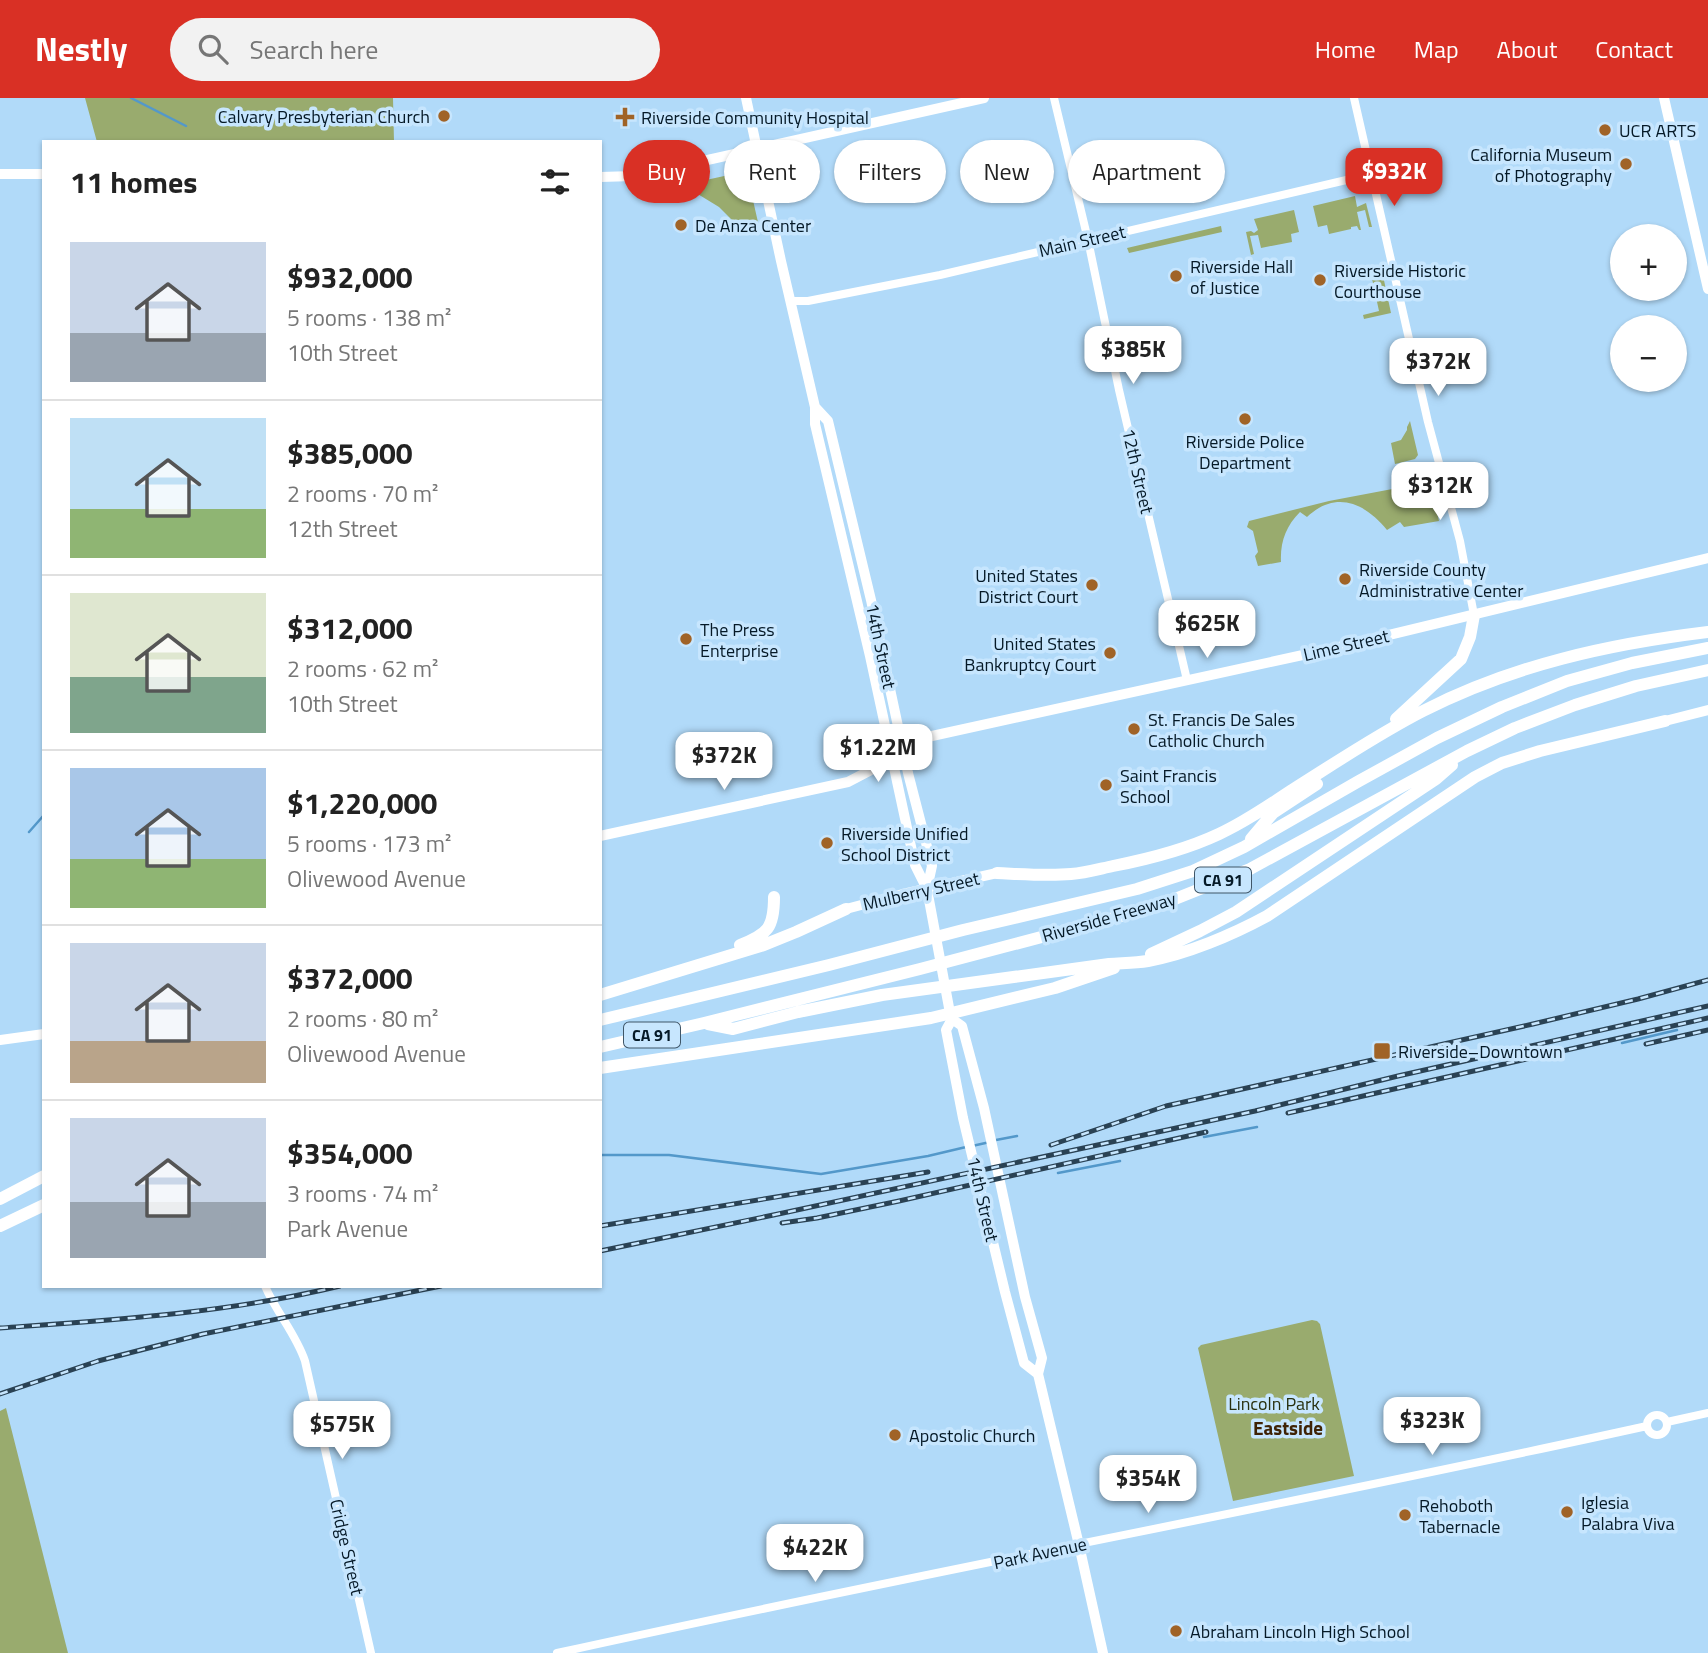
<!DOCTYPE html>
<html lang="en">
<head>
<meta charset="utf-8">
<style>
  :root { --surface:#fff; --page:#f2f2f2; --text:#222; --muted:#767676; --line:#e0e0e0; --accent:#d93025 }
  body { margin:0; font-family:"Titillium Web",sans-serif; background:var(--page); color:var(--text); height:100vh; display:flex; flex-direction:column; font-size:26px; white-space:nowrap }
  * { box-sizing:border-box; margin:0 }
  p { font-size:23px; color:var(--muted) }
  .icon { flex:none; width:38px; height:38px; fill:none; stroke:currentColor; stroke-width:2; stroke-linecap:round; stroke-linejoin:round }
  .map { position:relative; flex:1; overflow:hidden }
  .sheet { position:absolute; left:42px; top:42px; width:560px; height:1148px; display:flex; flex-direction:column; background:var(--surface); border-radius:0px; box-shadow:0 2px 5px #0004 }
  .sheet>* { flex:none }
  .guide { position:absolute; left:623px; top:42px; width:665px; height:63px; display:flex; gap:14px }
  .buttons { position:absolute; left:1610px; top:126px; display:grid; gap:14px }
  .buttons a { display:grid; place-items:center; width:77px; height:77px; border-radius:50%; background:var(--surface); box-shadow:0 2px 5px #0004; font-size:35px }
  .price { position:absolute; translate:-50% -60px; padding:0 16px; border-radius:14px; background:#fff; color:#222; font-size:23px; line-height:46px; filter:drop-shadow(0 2px 4px #0008) }
  .price::after { content:''; position:absolute; left:50%; top:42px; width:21px; height:16px; margin-left:-10px; background:inherit; clip-path:polygon(0 0,100% 0,50% 100%) }
  .price.current { background:var(--accent); color:#fff }
  ul { padding:0; list-style:none }
  li { display:flex; align-items:center; gap:21px; height:175px; padding:0 28px }
  li+li { border-top:2px solid var(--line) }
  li span { display:grid; place-items:center; flex:none; width:196px; height:140px; border-radius:0px; color:#555 }
  li>.icon { margin-inline-start:auto }
  span .icon { width:84px; height:84px; fill:#fffc; stroke-width:1 }
  li b { font-size:30px }
  h2 { display:flex; justify-content:space-between; align-items:center; height:84px; padding:0 28px; font-size:30px }
  .chip { padding:0 24px; border-radius:32px; background:var(--surface); box-shadow:0 2px 5px #0004; font-size:24px; line-height:63px }
  .chip.current { background:var(--accent); color:#fff }
  header { display:flex; align-items:center; gap:42px; box-sizing:border-box; height:98px; padding:0 35px; background:var(--accent); color:#fff }
  header strong { font-size:33px }
  nav { display:flex; gap:38px; margin-inline-start:auto; font-size:24px }
  .search { width:490px; height:63px; background:var(--page); display:flex; align-items:center; gap:18px; box-sizing:border-box; padding:0 24px; border-radius:38px; color:var(--muted); font-size:26px }
  .map>svg:first-child { display:block }
</style>
</head>
<body>
<header>
<strong>Nestly</strong>
<div class="search"><svg class="icon" aria-label="search" viewBox="0 0 24 24"><circle cx="10" cy="10" r="6"/><path d="M15 15l6 6"/></svg>Search here</div>
<nav><a>Home</a><a>Map</a><a>About</a><a>Contact</a></nav>
</header>
<div class="map">
<svg width="1708" height="1555" viewBox="0 0 1708 1555">
  <rect width="100%" height="100%" fill="#b1daf9"/>
  <!-- green -->
  <path fill="#99ab6e" d="M85,0H393L394,44H97Z
    M738,75L747,76L760,133L746,136L719,109L683,87Z
    M1355,98L1357,109L1366,105L1372,129H1369L1365,112L1357,114L1361,132H1359L1357,128L1351,129V131L1329,136L1327,127L1318,129L1313,108Z
    M1294,112L1299,134L1291,136L1292,144L1261,150L1258,137L1250,138L1254,156L1251,157L1246,134L1251,133L1254,135L1258,132L1254,121Z
    M1221,128L1222,134L1129,155L1127,150Z
    M1382,173L1391,215L1364,221L1363,217L1379,213L1371,176Z
    M1410,323L1418,357L1415,361L1395,366L1391,345L1401,342L1407,332V329Z
    M1424,385L1432,393L1439,423L1404,429L1400,424L1387,432C1365,405 1336,392 1307,419L1300,414C1286,428 1280,444 1281,464L1258,468L1255,458L1258,454L1253,433L1247,429L1249,423L1329,403Z
    M1312,1222L1317,1223L1320,1226L1354,1378L1233,1403L1198,1250L1201,1247Z
    M6,1310L68,1555H0V1313Z"/>
  <g fill="none" stroke-linecap="round" stroke-linejoin="round">
    <!-- stream -->
    <path stroke="#5398ca" stroke-width="2.5" d="M131,0L186,28
      M29,734L44,717
      M1622,945L1677,932
      M1204,1039L1257,1029
      M996,1042L1017,1038
      M972,1048L990,1044
      M600,1057H669L821,1076L928,1058L966,1049
      M1058,1075L1120,1063"/>
    <!-- minor -->
    <path stroke="#fff" stroke-width="8" d="M1054,0L1088,142L1119,292L1187,582
      M1354,0L1428,324L1460,443L1474,517
      M790,203H808L940,177L1372,76
      M265,1188C276,1214 296,1236 305,1263L371,1555
      M1647 1327a10 10 0 1 1 20 0a10 10 0 1 1-20 0Z
      M1667,1324L1708,1315
      M557,1555C919,1475 1284,1408 1647,1328"/>
    <!-- major -->
    <path stroke="#fff" stroke-width="10" d="M746,0L781,163L815,309V326L870,558L915,767L927,791L950,915L952,921L962,928L984,1010L1025,1199L1042,1260L1038,1276L1079,1447L1103,1555
      M1664,0L1708,191
      M0,76H44
      M600,79L634,78L685,67L984,0
      M815,309L828,323L871,502L908,675L932,768L927,791
      M1665,623L1708,612
      M600,738L848,684L869,673L903,650L932,638L1335,550L1708,460
      M846,811L903,796L997,775
      M952,921L946,932L963,1020L1005,1194L1024,1265L1038,1276
      M0,942L44,936"/>
    <!-- highway -->
    <path stroke="#fff" stroke-width="12" d="M1396,621L1461,561L1470,539L1474,517
      M1251,741L1273,715L1317,686
      M997,775C1021,776 1047,778 1071,776C1085,775 1099,771 1113,768C1149,761 1185,752 1219,736C1245,724 1268,708 1292,692C1335,665 1378,636 1423,613C1513,567 1609,546 1708,534
      M740,847C768,836 774,830 774,799
      M1151,856L1200,833L1236,814L1436,681L1452,667
      M600,897L764,847L796,834L846,811
      M600,922L829,867L963,832L1137,791L1193,773L1244,749L1359,683L1437,640L1502,609L1567,583L1632,565L1708,550
      M708,926L733,931L798,914L882,897L1109,866C1122,865 1135,865 1148,863C1187,856 1232,837 1267,818L1475,679L1502,665L1540,653L1665,623
      M600,949L704,925L920,871L1155,809L1250,771L1467,653L1515,630L1575,607L1636,588L1708,572
      M600,970L931,920L1055,890L1114,870
      M0,1101L44,1078
      M0,1128L44,1107"/>
    <!-- rail casing -->
    <g stroke="#2a4254" stroke-width="5">
      <path id="rail" d="M1646,946L1708,932
        M1288,1015L1708,920
        M1051,1047L1166,1008L1533,926L1638,901L1708,882
        M782,1125L817,1120L899,1103L1206,1034
        M600,1128L928,1074
        M600,1153L783,1115L1255,1013L1398,978L1708,908
        M0,1230C114,1222 228,1215 340,1188
        M0,1296L98,1263L203,1236L441,1188"/>
    </g>
    <!-- rail -->
    <use href="#rail" stroke="#c7e6fe" stroke-width="2.5" stroke-dasharray="8" stroke-linecap="butt"/>
  </g>
  <!-- markers -->
  <g fill="#a06327" stroke="#c7e6fe" stroke-width="2.5">
    <circle cx="444" cy="18" r="7"/>
    <path d="M621.5 8.5h7v7h7v7h-7v7h-7v-7h-7v-7h7z"/>
    <circle cx="1605" cy="32" r="7"/>
    <circle cx="1626" cy="66" r="7"/>
    <circle cx="681" cy="127" r="7"/>
    <circle cx="1176" cy="178" r="7"/>
    <circle cx="1320" cy="182" r="7"/>
    <circle cx="1245" cy="321" r="7"/>
    <circle cx="1345" cy="481" r="7"/>
    <circle cx="1092" cy="487" r="7"/>
    <circle cx="686" cy="541" r="7"/>
    <circle cx="1110" cy="555" r="7"/>
    <circle cx="1134" cy="631" r="7"/>
    <circle cx="1106" cy="687" r="7"/>
    <circle cx="827" cy="745" r="7"/>
    <rect x="1373" y="944" width="18" height="18" rx="3.5"/>
    <circle cx="895" cy="1337" r="7"/>
    <circle cx="1567" cy="1414" r="7"/>
    <circle cx="1405" cy="1417" r="7"/>
    <circle cx="1176" cy="1533" r="7"/>
  </g>
  <g text-anchor="middle" dominant-baseline="central" stroke-width="7" stroke-linejoin="round" paint-order="stroke">
    <!-- shield labels -->
    <g fill="#c7e6fe" stroke="#3f5668" stroke-width="2">
      <rect x="1195" y="769.5" width="56" height="25" rx="5"/>
      <rect x="624" y="924.5" width="56" height="25" rx="5"/>
    </g>
    <g font-size="16" font-weight="bold" fill="#051927">
      <text x="1223" y="782">CA 91</text>
      <text x="652" y="937">CA 91</text>
    </g>
    <!-- poi labels -->
    <g font-size="18" fill="#051927" stroke="#c7e6fe" text-anchor="start">
      <text x="430" y="18" text-anchor="end">Calvary Presbyterian Church</text>
      <text x="641" y="19">Riverside Community Hospital</text>
      <text x="1619" y="32">UCR ARTS</text>
      <text x="1612" y="56" text-anchor="end">California Museum<tspan x="1612" dy="21">of Photography</tspan></text>
      <text x="695" y="127">De Anza Center</text>
      <text x="1190" y="168">Riverside Hall<tspan x="1190" dy="21">of Justice</tspan></text>
      <text x="1334" y="172">Riverside Historic<tspan x="1334" dy="21">Courthouse</tspan></text>
      <text x="1245" y="343" text-anchor="middle">Riverside Police<tspan x="1245" dy="21">Department</tspan></text>
      <text x="1359" y="471">Riverside County<tspan x="1359" dy="21">Administrative Center</tspan></text>
      <text x="1078" y="477" text-anchor="end">United States<tspan x="1078" dy="21">District Court</tspan></text>
      <text x="700" y="531">The Press<tspan x="700" dy="21">Enterprise</tspan></text>
      <text x="1096" y="545" text-anchor="end">United States<tspan x="1096" dy="21">Bankruptcy Court</tspan></text>
      <text x="1148" y="621">St. Francis De Sales<tspan x="1148" dy="21">Catholic Church</tspan></text>
      <text x="1120" y="677">Saint Francis<tspan x="1120" dy="21">School</tspan></text>
      <text x="841" y="735">Riverside Unified<tspan x="841" dy="21">School District</tspan></text>
      <text x="1398" y="953">Riverside–Downtown</text>
      <text x="909" y="1337">Apostolic Church</text>
      <text x="1581" y="1404">Iglesia<tspan x="1581" dy="21">Palabra Viva</tspan></text>
      <text x="1419" y="1407">Rehoboth<tspan x="1419" dy="21">Tabernacle</tspan></text>
      <text x="1190" y="1533">Abraham Lincoln High School</text>
    </g>
    <!-- street labels -->
    <g font-size="18" fill="#051927" stroke="#c7e6fe">
      <text transform="translate(1082 143) rotate(-13)">Main Street</text>
      <text transform="translate(1138 373) rotate(77)">12th Street</text>
      <text transform="translate(1346 547) rotate(-13)">Lime Street</text>
      <text transform="translate(881 548) rotate(78)">14th Street</text>
      <text transform="translate(921 793) rotate(-13)">Mulberry Street</text>
      <text transform="translate(1109 819) rotate(-16)">Riverside Freeway</text>
      <text transform="translate(983 1101) rotate(77)">14th Street</text>
      <text transform="translate(347 1449) rotate(77)">Cridge Street</text>
      <text transform="translate(1040 1455) rotate(-12)">Park Avenue</text>
    </g>
    <!-- park labels -->
    <g font-size="18" fill="#28300f" stroke="#c7e6fe">
      <text x="1274" y="1305">Lincoln Park</text>
    </g>
    <!-- neighbourhood labels -->
    <g font-size="19" font-weight="bold" fill="#3f2305" stroke="#c7e6fe">
      <text x="1288" y="1329">Eastside</text>
    </g>
  </g>
</svg>
<div class="buttons">
<a>+</a>
<a>−</a>
</div>
<b class="price current" style="left:1394px;top:110px">$932K</b>
<b class="price" style="left:1133px;top:288px">$385K</b>
<b class="price" style="left:1438px;top:300px">$372K</b>
<b class="price" style="left:1440px;top:424px">$312K</b>
<b class="price" style="left:1207px;top:562px">$625K</b>
<b class="price" style="left:878px;top:686px">$1.22M</b>
<b class="price" style="left:724px;top:694px">$372K</b>
<b class="price" style="left:1432px;top:1359px">$323K</b>
<b class="price" style="left:342px;top:1363px">$575K</b>
<b class="price" style="left:1148px;top:1417px">$354K</b>
<b class="price" style="left:815px;top:1486px">$422K</b>
<div class="guide">
<a class="chip current">Buy</a>
<a class="chip">Rent</a>
<a class="chip">Filters</a>
<a class="chip">New</a>
<a class="chip">Apartment</a>
</div>
<section class="sheet">
<h2>11 homes<svg class="icon" aria-label="filters" viewBox="0 0 24 24"><path d="M4 7h16M4 17h16"/><circle cx="9" cy="7" r="2"/><circle cx="15" cy="17" r="2"/></svg></h2>
<ul>
<li><span style="background:linear-gradient(#c9d6e8 65%,#9aa5b1 0)"><svg class="icon" aria-label="home" viewBox="0 0 24 24"><path d="M3 11l9-7 9 7M6 9v11h12V9"/></svg></span><div><b>$932,000</b><p>5 rooms · 138 m²</p><p>10th Street</p></div></li>
<li><span style="background:linear-gradient(#bfe0f5 65%,#8fb573 0)"><svg class="icon" aria-label="home" viewBox="0 0 24 24"><path d="M3 11l9-7 9 7M6 9v11h12V9"/></svg></span><div><b>$385,000</b><p>2 rooms · 70 m²</p><p>12th Street</p></div></li>
<li><span style="background:linear-gradient(#dfe7d0 60%,#7fa58c 0)"><svg class="icon" aria-label="home" viewBox="0 0 24 24"><path d="M3 11l9-7 9 7M6 9v11h12V9"/></svg></span><div><b>$312,000</b><p>2 rooms · 62 m²</p><p>10th Street</p></div></li>
<li><span style="background:linear-gradient(#a9c7e8 65%,#8fb573 0)"><svg class="icon" aria-label="home" viewBox="0 0 24 24"><path d="M3 11l9-7 9 7M6 9v11h12V9"/></svg></span><div><b>$1,220,000</b><p>5 rooms · 173 m²</p><p>Olivewood Avenue</p></div></li>
<li><span style="background:linear-gradient(#c9d6e8 70%,#b9a48a 0)"><svg class="icon" aria-label="home" viewBox="0 0 24 24"><path d="M3 11l9-7 9 7M6 9v11h12V9"/></svg></span><div><b>$372,000</b><p>2 rooms · 80 m²</p><p>Olivewood Avenue</p></div></li>
<li><span style="background:linear-gradient(#c9d6e8 60%,#9aa5b1 0)"><svg class="icon" aria-label="home" viewBox="0 0 24 24"><path d="M3 11l9-7 9 7M6 9v11h12V9"/></svg></span><div><b>$354,000</b><p>3 rooms · 74 m²</p><p>Park Avenue</p></div></li>
</ul>
</section>
</div>
</body>
</html>
